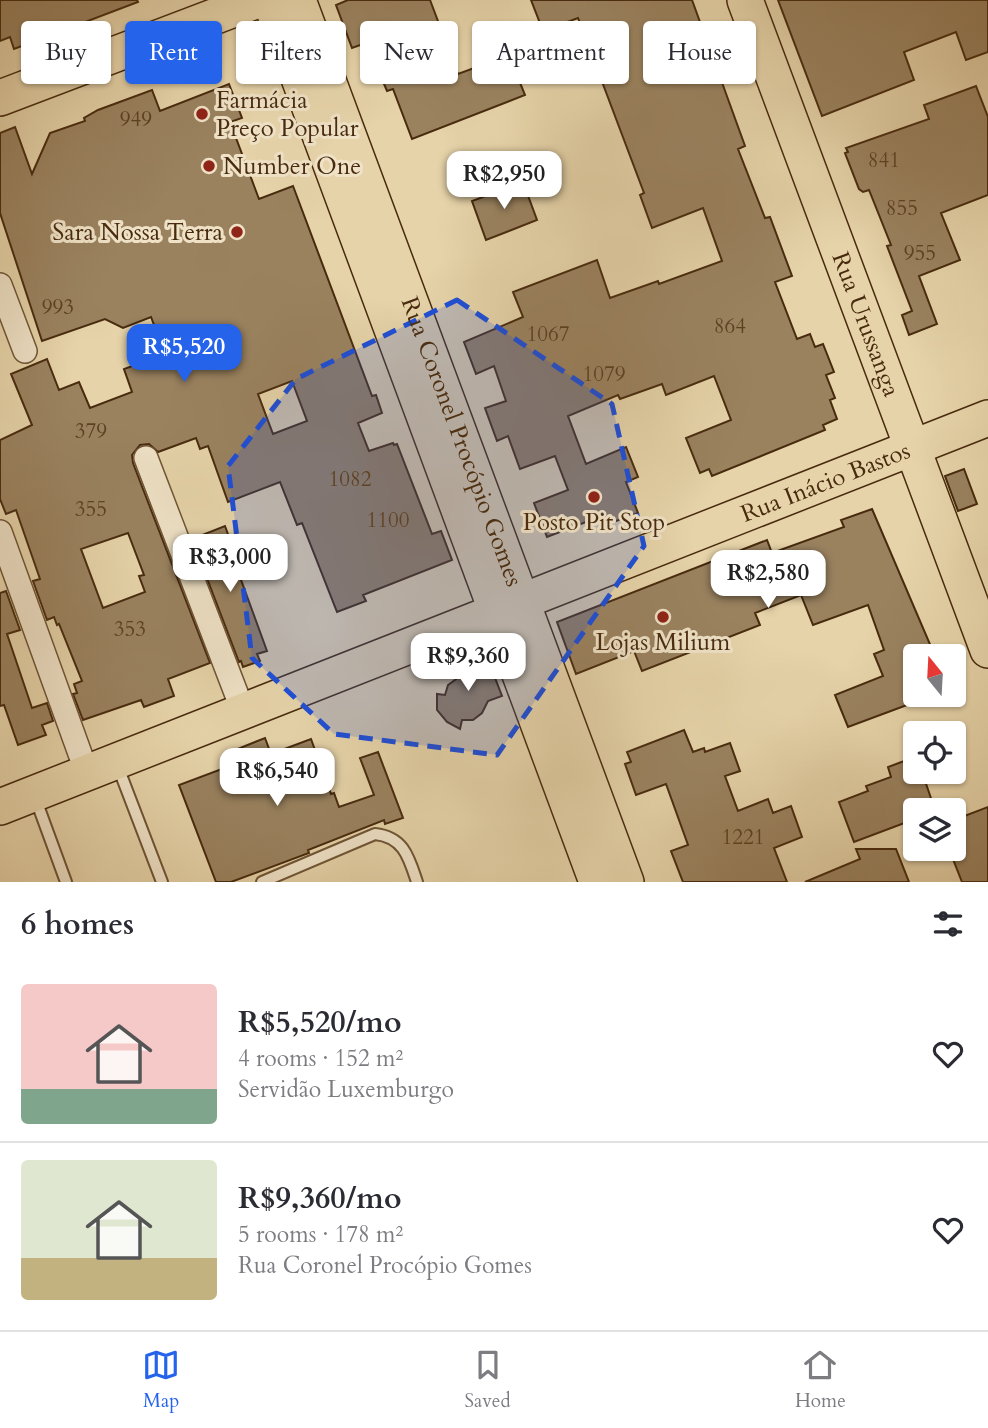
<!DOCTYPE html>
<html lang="en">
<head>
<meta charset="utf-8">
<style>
  :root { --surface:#fff; --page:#f2f2f3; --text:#2b2b33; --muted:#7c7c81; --line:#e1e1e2; --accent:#2563eb }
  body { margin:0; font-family:Cardo,serif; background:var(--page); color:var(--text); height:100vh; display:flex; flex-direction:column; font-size:26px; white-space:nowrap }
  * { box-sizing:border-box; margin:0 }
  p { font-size:23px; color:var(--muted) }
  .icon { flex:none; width:38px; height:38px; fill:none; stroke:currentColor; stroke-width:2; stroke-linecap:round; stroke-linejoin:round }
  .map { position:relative; height:882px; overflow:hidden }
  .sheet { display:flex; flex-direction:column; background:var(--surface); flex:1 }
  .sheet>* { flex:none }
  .guide { position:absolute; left:21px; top:21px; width:947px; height:63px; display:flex; gap:14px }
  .needle { width:46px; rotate:342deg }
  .buttons { position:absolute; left:903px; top:644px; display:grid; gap:14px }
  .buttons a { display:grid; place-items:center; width:63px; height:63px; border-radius:7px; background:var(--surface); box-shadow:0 2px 5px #0004; font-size:35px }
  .price { position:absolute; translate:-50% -60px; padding:0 16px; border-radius:14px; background:#fff; color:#222; font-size:23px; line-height:46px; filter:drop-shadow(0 2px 4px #0008) }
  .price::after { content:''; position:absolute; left:50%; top:42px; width:21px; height:16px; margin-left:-10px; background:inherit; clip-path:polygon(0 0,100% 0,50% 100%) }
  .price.selected { background:var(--accent); color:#fff }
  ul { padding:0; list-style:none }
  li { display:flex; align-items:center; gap:21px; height:175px; padding:0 21px }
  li+li { border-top:2px solid var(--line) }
  li span { display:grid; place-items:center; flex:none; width:196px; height:140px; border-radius:7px; color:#555 }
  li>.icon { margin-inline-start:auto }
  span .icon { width:84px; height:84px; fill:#fffc; stroke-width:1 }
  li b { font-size:30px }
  h2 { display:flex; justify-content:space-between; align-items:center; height:84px; padding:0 21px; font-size:30px }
  .chip { padding:0 24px; border-radius:7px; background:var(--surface); box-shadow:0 2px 5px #0004; font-size:24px; line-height:63px }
  .chip.selected { background:var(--accent); color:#fff }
  .tabs { display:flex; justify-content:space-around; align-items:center; height:98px; border-top:2px solid var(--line); background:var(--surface); font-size:19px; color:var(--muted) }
  .tabs a { display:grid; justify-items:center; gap:4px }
  .tabs .selected { color:var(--accent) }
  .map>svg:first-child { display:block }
</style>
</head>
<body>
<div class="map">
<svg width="988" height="882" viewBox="0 0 988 882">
  <rect width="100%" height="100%" fill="#e6d3a9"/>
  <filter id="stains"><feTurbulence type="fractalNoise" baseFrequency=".00286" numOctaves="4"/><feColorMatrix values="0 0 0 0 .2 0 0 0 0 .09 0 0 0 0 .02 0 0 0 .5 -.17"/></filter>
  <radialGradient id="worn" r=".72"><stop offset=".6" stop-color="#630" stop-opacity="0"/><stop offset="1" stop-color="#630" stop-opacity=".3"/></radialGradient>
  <!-- building -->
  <path fill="#9a825f" stroke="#482b0f" stroke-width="2" fill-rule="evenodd" d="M0,0H137L138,2L14,49L10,37L0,41Z
    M348,0H430L458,74L485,64L490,77L514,68L525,95L412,139L393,89L387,91L379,72L374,73L363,44L352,48L336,5Z
    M531,0H692L745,146L738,149L765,218L770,217L792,276L775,282L797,339L810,334L815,347L823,344L834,372L826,375L835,398L830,400L837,419L823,425L825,430L712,476L709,469L700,473L686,438L731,420L714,376L666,395L662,384L620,399L618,395L568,416L586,464L626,447L638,477L626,482L638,513L608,524L604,515L547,537L534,503L568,490L555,456L520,469L508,436L497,441L485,408L506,401L494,366L476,374L464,342L523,317L513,292L597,260L610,298L658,281L659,284L722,261L703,208L652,228L640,195L644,193L578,18L543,31Z
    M778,0H988V52L966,60L956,32L904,52L914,80L822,116Z
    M229,84L242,118L230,122L259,199L293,186L372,396L376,395L382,413L358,423L369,451L393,443L394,445L397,444L432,534L441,531L452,560L363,595L366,601L337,612L302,523L297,525L280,482L228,502L208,446L200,449L196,438L158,452L149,444L140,445L132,455L133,463L210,663L168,679L174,696L144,707L141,700L83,720L73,694L77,693L74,684L82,681L59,624L57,625L54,617L47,620L33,581L40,579L16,510L6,514L0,499V440L32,425L11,374L47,359L59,390L79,382L90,408L132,392L124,369L165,354L151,317L123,328L105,319L42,341L0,213V133L15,127L32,174L50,133L85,121L84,118L98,110L152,90L160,111ZM292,381L307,421L273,434L258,394ZM128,533L144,575L139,576L145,592L103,608L81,549Z
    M976,86L988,117V195L941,213L960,260L919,276L937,324L909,335L902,315L912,311L887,246L891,245L869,190L863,192L859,189L845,153L848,152L846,148L929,119L924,105Z
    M523,182L537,220L486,240L472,201Z
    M964,469L977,504L958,511L945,476Z
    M872,509L935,656H915V702L848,727L835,695L883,676L874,654L884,650L868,605L813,625L801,595L755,613L760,625L642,671L634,651L576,674L557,622L767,540L772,553L844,527L841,520Z
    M225,526L243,576L240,577L267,651L257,654L260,661L243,667L241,661L239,662L192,539Z
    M6,591L20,630L7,634L32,708L47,703L53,721L42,725L46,735L18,745L4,705L0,706V593Z
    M473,657L490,665L502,696L488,701L482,713L473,720H462L460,729L447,722L437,710V694L445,695L448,685L459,677L458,663Z
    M684,730L693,752L704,748L705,752L730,743L740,771L725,776L738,811L768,799L773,813L791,806L802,837L774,848L787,882H683L671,851L688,845L666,784L636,795L625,764L631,762L627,752Z
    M265,738L271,754L311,739L331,794L334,793L339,807L374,795L360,758L378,752L403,818L385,824L384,820L308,850L309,853L231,882H216L179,785L230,766L225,754Z
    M915,757V772H922L935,810H915V819L854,842L839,802L868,791L866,786L891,777L888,767Z
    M988,807V882H962L949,849H954V820Z
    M856,849H896L909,882H805L860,859Z"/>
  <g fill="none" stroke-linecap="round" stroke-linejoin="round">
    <!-- lane casing -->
    <g stroke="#705536" stroke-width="14">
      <path id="lane" d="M118,767L162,882
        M36,800L66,882
        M262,882L375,834C404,837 409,858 417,882"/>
    </g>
    <!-- street casing -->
    <g stroke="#705536" stroke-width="26">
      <path id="street" d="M0,285L25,351
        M146,458L243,711
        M0,532L87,773"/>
    </g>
    <!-- primary casing -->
    <g stroke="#482b0f" stroke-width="38">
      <g id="primary">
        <path d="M270,0L597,882"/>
        <path id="s1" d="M298,0L626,882"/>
        <path id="s2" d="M745,0L988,650"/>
        <path d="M0,98L258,0"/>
        <path id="s3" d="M0,807L988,418"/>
      </g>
    </g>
    <!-- lane -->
    <use href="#lane" stroke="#efe2c7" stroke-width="10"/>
    <!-- street -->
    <use href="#street" stroke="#efe2c7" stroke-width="23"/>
    <!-- primary -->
    <use href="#primary" stroke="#e6d3a9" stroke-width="35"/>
  </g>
  <!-- marked area -->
  <path fill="#1d4ed8" fill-opacity="0.2" stroke="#1d4ed8" stroke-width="5" stroke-dasharray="14 9" stroke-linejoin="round" d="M457,300L612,404L644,546L497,755L334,734L252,658L228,466L296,379Z"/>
  <!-- markers -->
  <g fill="#8f2418" stroke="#efe2c7" stroke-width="2.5">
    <circle cx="202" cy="114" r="7"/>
    <circle cx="209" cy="166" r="7"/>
    <circle cx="237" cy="232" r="7"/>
    <circle cx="594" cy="497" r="7"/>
    <circle cx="663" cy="617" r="7"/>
  </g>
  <g text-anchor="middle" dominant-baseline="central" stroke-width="6" stroke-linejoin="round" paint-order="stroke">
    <!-- number labels -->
    <g font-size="21" fill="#5c4123">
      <text x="136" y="119">949</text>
      <text x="884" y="160">841</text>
      <text x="902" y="208">855</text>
      <text x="920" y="253">955</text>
      <text x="58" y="307">993</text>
      <text x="730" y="326">864</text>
      <text x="548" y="334">1067</text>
      <text x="604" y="374">1079</text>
      <text x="91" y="431">379</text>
      <text x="350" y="479">1082</text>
      <text x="91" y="509">355</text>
      <text x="388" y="520">1100</text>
      <text x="130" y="629">353</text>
      <text x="743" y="837">1221</text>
    </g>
    <!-- poi labels -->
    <g font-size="24" fill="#482b0f" stroke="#efe2c7" text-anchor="start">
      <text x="216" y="100">Farmácia<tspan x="216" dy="28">Preço Popular</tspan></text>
      <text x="223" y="166">Number One</text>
      <text x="223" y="232" text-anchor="end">Sara Nossa Terra</text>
      <text x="594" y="522" text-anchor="middle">Posto Pit Stop</text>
      <text x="663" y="642" text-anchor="middle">Lojas Milium</text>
    </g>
    <!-- street labels -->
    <g font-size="24" fill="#482b0f" stroke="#efe2c7">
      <text stroke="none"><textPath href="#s2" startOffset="346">Rua Urussanga</textPath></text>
      <text stroke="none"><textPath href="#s1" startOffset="471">Rua Coronel Procópio Gomes</textPath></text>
      <text stroke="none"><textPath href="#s3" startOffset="887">Rua Inácio Bastos</textPath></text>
    </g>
  </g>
  <rect width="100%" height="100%" filter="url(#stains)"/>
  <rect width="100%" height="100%" fill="url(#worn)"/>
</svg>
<div class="buttons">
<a><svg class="needle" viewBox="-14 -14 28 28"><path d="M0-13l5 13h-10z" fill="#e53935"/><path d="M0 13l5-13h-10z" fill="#7c7c81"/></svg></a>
<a><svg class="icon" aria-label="locate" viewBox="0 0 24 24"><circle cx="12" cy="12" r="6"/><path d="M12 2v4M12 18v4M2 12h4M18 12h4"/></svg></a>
<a><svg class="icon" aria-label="layers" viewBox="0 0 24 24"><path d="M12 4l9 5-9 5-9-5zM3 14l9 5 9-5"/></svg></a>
</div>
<b class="price" style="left:504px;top:211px">R$2,950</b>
<b class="price selected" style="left:184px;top:384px">R$5,520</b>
<b class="price" style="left:230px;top:594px">R$3,000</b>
<b class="price" style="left:768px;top:610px">R$2,580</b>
<b class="price" style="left:468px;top:693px">R$9,360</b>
<b class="price" style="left:277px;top:808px">R$6,540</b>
<div class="guide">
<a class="chip">Buy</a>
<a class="chip selected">Rent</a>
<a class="chip">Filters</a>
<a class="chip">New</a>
<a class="chip">Apartment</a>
<a class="chip">House</a>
</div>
</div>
<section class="sheet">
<h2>6 homes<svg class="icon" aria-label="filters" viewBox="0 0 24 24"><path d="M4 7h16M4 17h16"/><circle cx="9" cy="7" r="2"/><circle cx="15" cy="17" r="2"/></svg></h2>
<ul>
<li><span style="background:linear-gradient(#f6c9c9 75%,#7fa58c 0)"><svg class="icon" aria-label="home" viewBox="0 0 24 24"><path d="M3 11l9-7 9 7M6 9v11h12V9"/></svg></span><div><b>R$5,520/mo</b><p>4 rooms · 152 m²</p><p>Servidão Luxemburgo</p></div><svg class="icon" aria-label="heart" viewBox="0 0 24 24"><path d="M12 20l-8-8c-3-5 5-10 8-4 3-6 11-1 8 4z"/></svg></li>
<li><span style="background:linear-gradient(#dfe7d0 70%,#c2b280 0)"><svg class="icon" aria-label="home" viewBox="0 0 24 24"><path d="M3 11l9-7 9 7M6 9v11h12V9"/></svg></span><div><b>R$9,360/mo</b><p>5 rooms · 178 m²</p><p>Rua Coronel Procópio Gomes</p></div><svg class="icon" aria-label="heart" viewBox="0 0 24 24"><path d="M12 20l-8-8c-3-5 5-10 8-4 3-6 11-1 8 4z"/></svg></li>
</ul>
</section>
<nav class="tabs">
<a class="selected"><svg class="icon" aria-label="map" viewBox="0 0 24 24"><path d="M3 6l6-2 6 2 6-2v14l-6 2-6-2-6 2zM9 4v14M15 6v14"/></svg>Map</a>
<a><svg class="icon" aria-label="saved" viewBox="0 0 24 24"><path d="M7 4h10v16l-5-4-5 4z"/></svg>Saved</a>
<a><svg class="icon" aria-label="home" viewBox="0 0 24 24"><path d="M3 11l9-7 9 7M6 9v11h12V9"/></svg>Home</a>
</nav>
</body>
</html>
